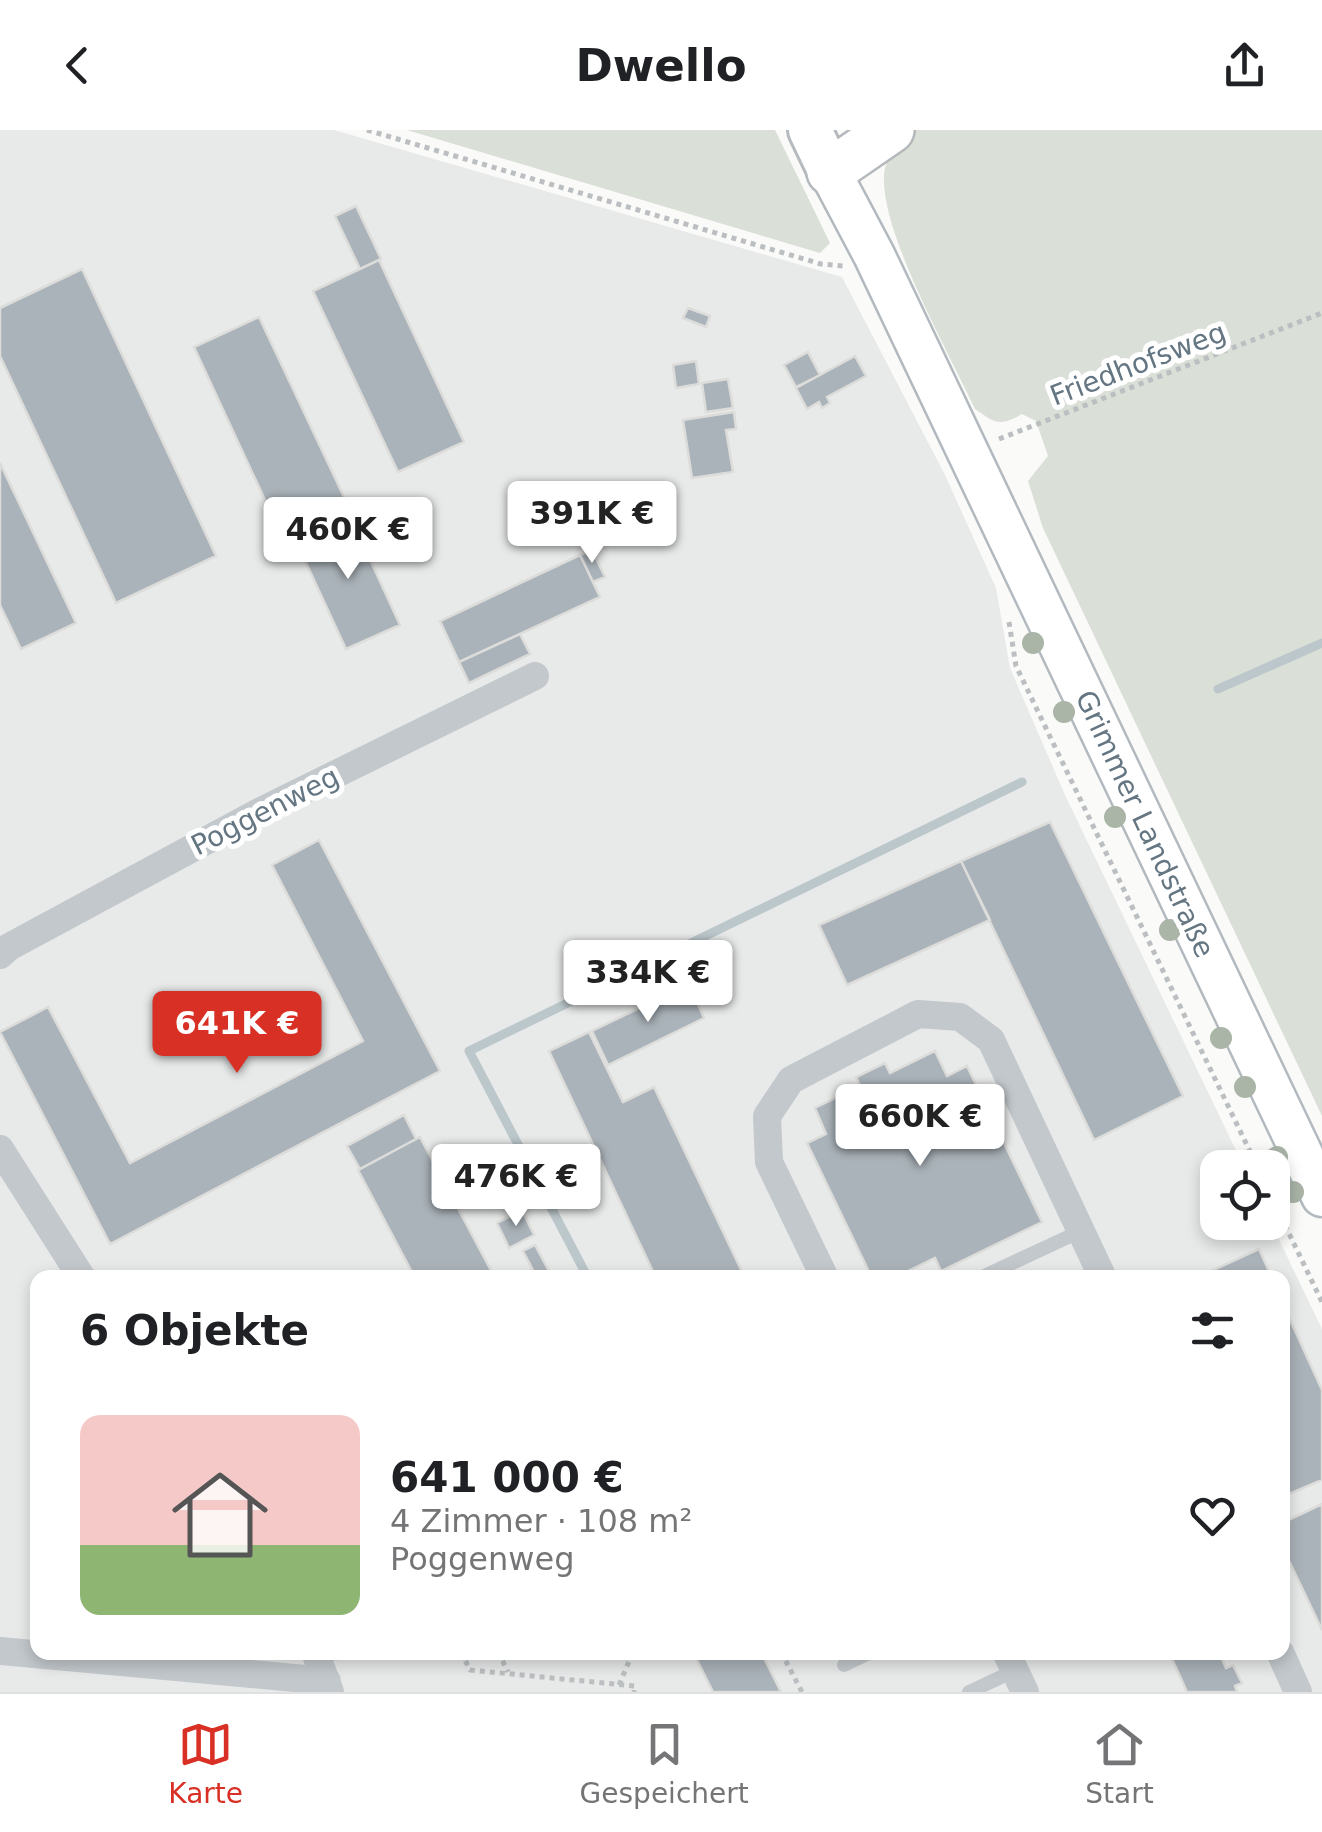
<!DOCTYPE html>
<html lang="de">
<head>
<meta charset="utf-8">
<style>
  :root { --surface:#fff; --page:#f2f2f2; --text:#202124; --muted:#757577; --line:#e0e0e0; --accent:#d93025 }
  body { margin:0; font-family:"DejaVu Sans",sans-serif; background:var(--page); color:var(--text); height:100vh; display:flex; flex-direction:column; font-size:38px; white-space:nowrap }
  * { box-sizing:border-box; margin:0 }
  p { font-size:32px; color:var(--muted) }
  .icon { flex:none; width:55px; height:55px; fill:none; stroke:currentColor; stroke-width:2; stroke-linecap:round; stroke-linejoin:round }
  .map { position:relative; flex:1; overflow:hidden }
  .drawer { position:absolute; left:30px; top:1140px; width:1260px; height:390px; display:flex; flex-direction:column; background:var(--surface); border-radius:20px; box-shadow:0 5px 15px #0003 }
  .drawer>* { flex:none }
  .buttons { position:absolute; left:1200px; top:1020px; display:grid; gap:20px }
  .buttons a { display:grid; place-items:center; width:90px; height:90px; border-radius:20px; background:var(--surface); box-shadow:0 5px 15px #0003; font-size:50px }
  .price { position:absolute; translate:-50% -85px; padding:0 22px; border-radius:10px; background:#fff; color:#222; font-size:32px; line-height:65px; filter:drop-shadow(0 2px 5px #0008) }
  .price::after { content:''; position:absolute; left:50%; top:60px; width:30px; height:22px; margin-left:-15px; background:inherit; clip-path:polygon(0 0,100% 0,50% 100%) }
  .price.selected { background:var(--accent); color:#fff }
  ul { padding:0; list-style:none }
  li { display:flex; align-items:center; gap:30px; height:250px; padding:0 50px }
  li+li { border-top:2px solid var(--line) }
  li span { display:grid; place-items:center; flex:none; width:280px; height:200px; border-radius:20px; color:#555 }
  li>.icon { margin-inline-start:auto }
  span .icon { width:120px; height:120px; fill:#fffc; stroke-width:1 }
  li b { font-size:42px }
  h2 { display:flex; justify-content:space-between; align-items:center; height:120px; padding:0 50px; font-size:42px }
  header { display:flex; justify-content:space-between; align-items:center; height:130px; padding:0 50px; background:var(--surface); font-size:45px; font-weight:700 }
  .tabs { display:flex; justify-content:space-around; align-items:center; height:140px; border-top:2px solid var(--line); background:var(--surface); font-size:28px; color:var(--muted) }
  .tabs a { display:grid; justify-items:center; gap:5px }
  .tabs .selected { color:var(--accent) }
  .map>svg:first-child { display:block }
</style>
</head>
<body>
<header><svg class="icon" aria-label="back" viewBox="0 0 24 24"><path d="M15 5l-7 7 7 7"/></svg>Dwello<svg class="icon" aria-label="share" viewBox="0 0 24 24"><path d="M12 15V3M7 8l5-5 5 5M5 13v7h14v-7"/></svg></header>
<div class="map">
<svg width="1322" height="1562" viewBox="0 0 1322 1562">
  <rect width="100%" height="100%" fill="#fafaf8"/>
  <!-- built -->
  <path fill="#e8e9e9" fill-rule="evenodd" d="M0,0H334L842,147L945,345L996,458L1010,538L1065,665L1244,1037L1218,1038V1092L1271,1093L1322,1199V1562H0ZM38,1148H1282V1522H38Z"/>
  <!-- green -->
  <path fill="#dadfd7" d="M407,0H775L830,113L820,123Z
    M910,0H1322V986L1043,398L1028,351L1048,326L1036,291L1022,284C999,298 994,292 975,279C949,223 881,103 884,46C885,27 897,14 910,0Z"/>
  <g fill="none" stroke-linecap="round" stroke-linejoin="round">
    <!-- stream -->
    <path stroke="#bbc7cb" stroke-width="9" d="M1218,559L1322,513
      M588,1148L469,921L1022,652"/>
  </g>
  <!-- building -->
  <path fill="#aab3b9" stroke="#dcdcda" stroke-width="2.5" d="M356,76L381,129L360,139L335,86Z
    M379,130L464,312L398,342L313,161Z
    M82,139L216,426L116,473L0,226V178Z
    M688,178L710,186L706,197L683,188Z
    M259,187L344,367L278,398L194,217Z
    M808,222L820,245L796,257L784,235Z
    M855,226L866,246L827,267L830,273L822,278L819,272L807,279L796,258Z
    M696,231L699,254L676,258L673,235Z
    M728,249L733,278L706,282L702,253Z
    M734,282L736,299L726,300L733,342L692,348L683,290Z
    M0,333L76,493L21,519L0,475Z
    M349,384L400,495L346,519L295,409Z
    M592,420L605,447L593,452L580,425Z
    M580,425L600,467L459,532L440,491Z
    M520,504L530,524L469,553L459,532Z
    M1050,692L1183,966L1094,1010L961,731Z
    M319,710L440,941L110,1114L0,902L48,877L130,1033L363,911L272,735Z
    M961,731L990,790L847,855L819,795Z
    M689,854L704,888L608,935L592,901Z
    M589,902L623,972L654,957L745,1148H656L549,921Z
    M935,921L947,946L967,936L1042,1092L941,1141L935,1128L894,1148H872L807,1013L826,1004L815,978L860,956L856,947L885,933L890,943Z
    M404,985L416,1009L360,1039L347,1016Z
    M420,1007L495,1148H415L358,1040Z
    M522,1080L534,1105L509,1118L497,1093Z
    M535,1115L550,1143L542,1148H537L523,1121Z
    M1259,1119L1272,1148H1196Z
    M1282,1172L1322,1260V1350L1282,1367Z
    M1322,1374V1500L1282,1416V1393Z
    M693,1522H761L781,1562H713Z
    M1169,1522H1219L1226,1538L1233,1535L1242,1553L1235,1556L1237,1562H1187Z"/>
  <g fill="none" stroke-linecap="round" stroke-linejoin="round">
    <!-- secondary casing -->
    <g stroke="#b3babf" stroke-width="45">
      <path id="secondary" d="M830,42L874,125L1322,1066"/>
    </g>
    <!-- primary casing -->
    <g stroke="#b5babe" stroke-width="48">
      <path id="primary" d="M810,0L830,42"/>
    </g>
    <!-- trunk casing -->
    <g stroke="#b4b9bd" stroke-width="50">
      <path id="trunk" d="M830,42L891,0"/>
    </g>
    <!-- path -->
    <path stroke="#bbbfc2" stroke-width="5" stroke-dasharray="5 5" stroke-linecap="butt" d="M367,0L821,134L843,136
      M999,309L1322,183
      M1009,492L1016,536L1258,1038
      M1272,1068L1322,1172
      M461,1522L470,1540L635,1556L634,1562
      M498,1522L508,1542
      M781,1522L802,1562
      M619,1555L633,1522"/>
    <!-- service -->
    <path stroke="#c3c8cc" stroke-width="14" d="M980,1148L1081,1101
      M315,1524L370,1522
      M844,1535L871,1522
      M969,1562L1014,1541"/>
    <!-- minor -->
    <path stroke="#c3c8cc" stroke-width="28" d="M0,825L9,817L263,680L535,546
      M0,1019L82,1148
      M825,1148L769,1032L767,986L791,950L918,884L960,887L991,910L1103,1148
      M0,1521L327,1551
      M315,1522L330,1562
      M1006,1522L1025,1562
      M1280,1522L1298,1562"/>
    <!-- secondary -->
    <use href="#secondary" stroke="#fff" stroke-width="40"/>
    <!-- primary -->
    <use href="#primary" stroke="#fff" stroke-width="42"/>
    <!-- trunk -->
    <use href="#trunk" stroke="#fff" stroke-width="45"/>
  </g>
  <!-- trees -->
  <g fill="#aab4a7">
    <circle cx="1033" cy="513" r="11"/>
    <circle cx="1064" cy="582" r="11"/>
    <circle cx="1115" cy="687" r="11"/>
    <circle cx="1170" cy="800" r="11"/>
    <circle cx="1221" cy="908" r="11"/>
    <circle cx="1245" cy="957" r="11"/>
    <circle cx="1277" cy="1027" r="11"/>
    <circle cx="1293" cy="1062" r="11"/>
  </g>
  <g text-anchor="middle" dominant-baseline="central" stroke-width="10" stroke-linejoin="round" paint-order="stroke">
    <!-- street labels -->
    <g font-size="28" fill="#657683" stroke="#fff">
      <text transform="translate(1138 234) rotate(-21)">Friedhofsweg</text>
      <text transform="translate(265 681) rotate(-27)">Poggenweg</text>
      <text transform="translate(1145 694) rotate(65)">Grimmer Landstraße</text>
    </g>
  </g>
</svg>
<div class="buttons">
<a><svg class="icon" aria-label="locate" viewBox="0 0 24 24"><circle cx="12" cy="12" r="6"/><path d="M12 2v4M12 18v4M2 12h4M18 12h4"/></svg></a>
</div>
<b class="price" style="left:592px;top:436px">391K €</b>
<b class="price" style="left:348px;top:452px">460K €</b>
<b class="price" style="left:648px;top:895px">334K €</b>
<b class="price selected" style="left:237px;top:946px">641K €</b>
<b class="price" style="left:920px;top:1039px">660K €</b>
<b class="price" style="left:516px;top:1099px">476K €</b>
<section class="drawer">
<h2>6 Objekte<svg class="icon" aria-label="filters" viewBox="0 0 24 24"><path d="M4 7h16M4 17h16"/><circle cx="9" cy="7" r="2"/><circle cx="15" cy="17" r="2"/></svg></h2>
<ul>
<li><span style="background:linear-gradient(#f6c9c9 65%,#8fb573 0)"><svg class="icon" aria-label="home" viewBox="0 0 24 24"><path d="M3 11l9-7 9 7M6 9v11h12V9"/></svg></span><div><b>641 000 €</b><p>4 Zimmer · 108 m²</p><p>Poggenweg</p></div><svg class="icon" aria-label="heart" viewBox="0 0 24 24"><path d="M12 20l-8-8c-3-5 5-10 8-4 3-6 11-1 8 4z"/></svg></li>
</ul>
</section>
</div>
<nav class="tabs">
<a class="selected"><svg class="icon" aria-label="map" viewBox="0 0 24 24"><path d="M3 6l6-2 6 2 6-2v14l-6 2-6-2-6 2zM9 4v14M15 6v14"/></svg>Karte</a>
<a><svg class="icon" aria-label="saved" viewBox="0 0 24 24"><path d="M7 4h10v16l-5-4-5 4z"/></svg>Gespeichert</a>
<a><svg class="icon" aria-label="home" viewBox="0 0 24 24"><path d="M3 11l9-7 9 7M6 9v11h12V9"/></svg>Start</a>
</nav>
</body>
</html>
